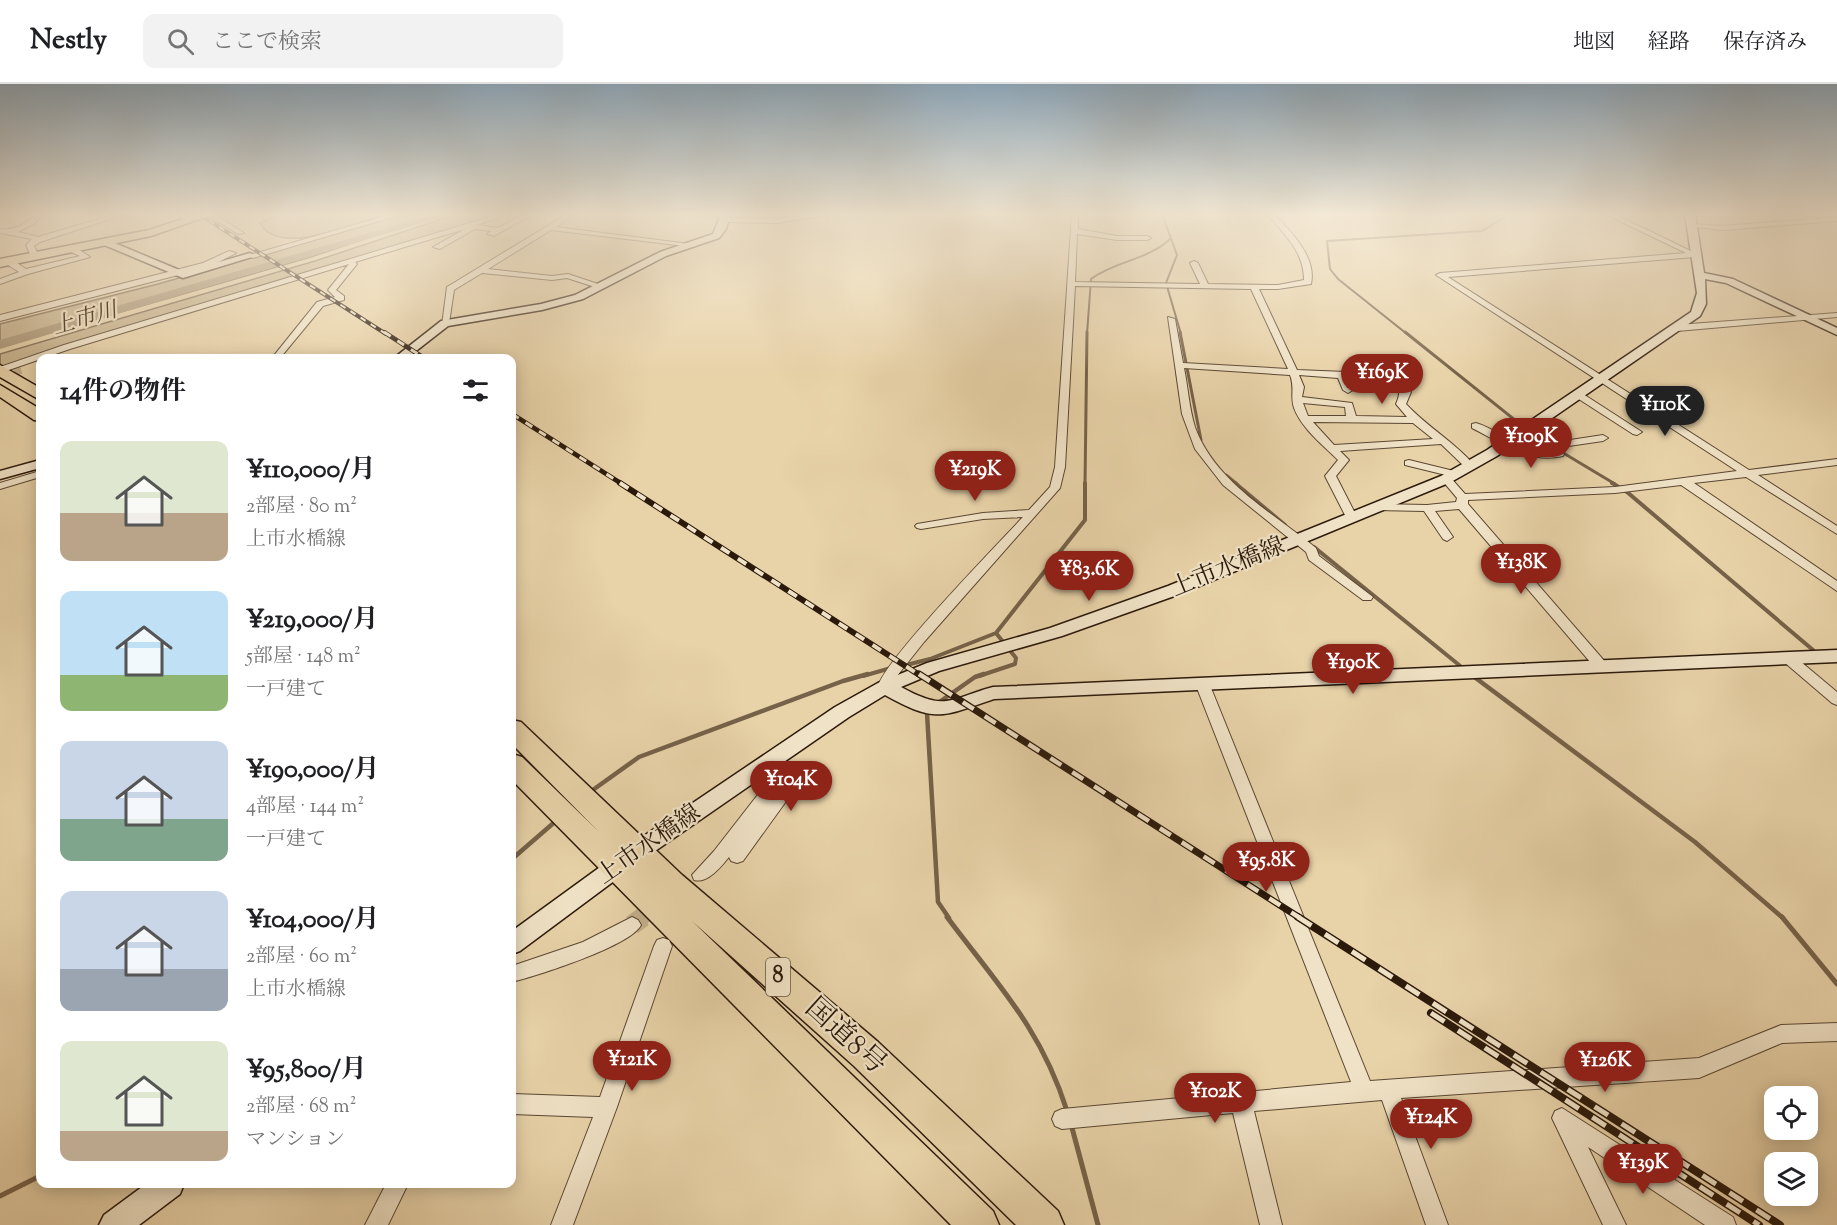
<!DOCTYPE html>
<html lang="ja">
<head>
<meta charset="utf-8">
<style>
  :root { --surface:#fff; --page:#f2f2f2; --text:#202124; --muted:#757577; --line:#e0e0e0; --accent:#8f2418 }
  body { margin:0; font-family:"Sorts Mill Goudy","Noto Serif JP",serif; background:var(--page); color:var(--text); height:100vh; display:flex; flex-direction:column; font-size:22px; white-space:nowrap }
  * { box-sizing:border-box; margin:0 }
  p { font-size:20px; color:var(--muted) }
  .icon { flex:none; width:33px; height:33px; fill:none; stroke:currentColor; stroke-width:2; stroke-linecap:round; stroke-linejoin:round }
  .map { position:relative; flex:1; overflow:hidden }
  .details { position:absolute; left:36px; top:270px; width:480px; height:834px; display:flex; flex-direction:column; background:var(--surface); border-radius:12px; box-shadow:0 3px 15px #0003 }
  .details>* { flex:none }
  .fabs { position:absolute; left:1764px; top:1002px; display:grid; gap:12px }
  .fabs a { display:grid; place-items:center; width:54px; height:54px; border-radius:12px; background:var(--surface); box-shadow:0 3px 15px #0003; font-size:30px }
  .price { position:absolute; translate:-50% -51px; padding:0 14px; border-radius:21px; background:var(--accent); color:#fff; font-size:20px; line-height:39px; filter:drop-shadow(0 2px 3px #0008) }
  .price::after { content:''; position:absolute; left:50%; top:36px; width:18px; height:14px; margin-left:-9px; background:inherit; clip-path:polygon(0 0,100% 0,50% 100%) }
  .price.current { background:#222; color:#fff }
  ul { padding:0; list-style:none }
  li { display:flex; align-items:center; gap:18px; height:150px; padding:0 24px }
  li span { display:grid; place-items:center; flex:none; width:168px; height:120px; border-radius:12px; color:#555 }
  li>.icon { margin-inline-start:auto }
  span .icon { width:72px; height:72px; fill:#fffc; stroke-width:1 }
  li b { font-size:26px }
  h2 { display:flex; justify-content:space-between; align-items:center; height:72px; padding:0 24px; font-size:26px }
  header { display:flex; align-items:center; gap:36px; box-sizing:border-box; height:84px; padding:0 30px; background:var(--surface); border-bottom:2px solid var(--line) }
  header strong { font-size:28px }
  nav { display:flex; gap:33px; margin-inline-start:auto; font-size:21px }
  .search { width:420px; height:54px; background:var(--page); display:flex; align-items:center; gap:15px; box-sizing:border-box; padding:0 21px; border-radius:12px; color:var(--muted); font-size:22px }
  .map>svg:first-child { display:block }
</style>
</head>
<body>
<header>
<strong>Nestly</strong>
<div class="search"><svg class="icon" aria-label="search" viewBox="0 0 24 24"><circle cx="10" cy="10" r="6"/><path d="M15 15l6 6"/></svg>ここで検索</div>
<nav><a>地図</a><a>経路</a><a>保存済み</a></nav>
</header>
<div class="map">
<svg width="1837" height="1141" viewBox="0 0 1837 1141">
  <rect width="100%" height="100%" fill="#e8d2a8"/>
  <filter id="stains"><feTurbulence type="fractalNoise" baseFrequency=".00333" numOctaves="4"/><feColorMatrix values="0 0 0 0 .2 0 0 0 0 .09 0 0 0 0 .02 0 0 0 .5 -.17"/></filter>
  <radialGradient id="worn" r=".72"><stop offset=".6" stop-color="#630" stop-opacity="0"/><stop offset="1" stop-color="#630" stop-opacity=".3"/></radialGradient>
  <!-- green -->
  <path fill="#c8b38d" stroke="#7a664c" stroke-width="1.5" d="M279,130H386C358,139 278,174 260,139Z
    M405,130H439L311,173L103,233L0,259V240L158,200Z
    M457,130H503L0,284V270L315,177Z"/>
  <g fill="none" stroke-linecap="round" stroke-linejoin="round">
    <!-- stream-far4 -->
    <path stroke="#766249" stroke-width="2" d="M1162,130L1177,171L1166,199L1181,250
      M1087,250L1091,195C1115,177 1148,176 1170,155
      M1407,250L1338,195L1330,185L1327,157L1482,147L1509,130"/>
    <!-- stream-far3 -->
    <path stroke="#766249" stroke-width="3" d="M1180,248L1201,356
      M1405,248L1535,352L1615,400
      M1226,391L1237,400
      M1085,400L1087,248"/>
    <!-- stream-far2 -->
    <path stroke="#766249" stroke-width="4" d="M1235,399L1285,441
      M1612,399L1627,408L1813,566
      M1314,463L1464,585
      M902,582L930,575L996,549L1085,436V399
      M863,592L891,584
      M979,592L1015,580L1016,574L996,549"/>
    <!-- stream-far1 -->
    <path stroke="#766249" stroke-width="4.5" d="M1473,592L1695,758L1783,834
      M938,619L975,593L984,590
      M930,625L927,629L938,818L949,834
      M590,708L639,673L843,597L868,590
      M512,775L557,736"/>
    <!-- stream -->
    <path stroke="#766249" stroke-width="5" d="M947,833C997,900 1041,944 1067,1027
      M1782,833L1837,900
      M1071,1040L1098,1141
      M0,1112L40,1092"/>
    <!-- river -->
    <path fill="#a89373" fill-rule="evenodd" d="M434,130H452L0,265V256Z"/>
    <!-- street-tunnel-far2 -->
    <path stroke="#c2ad89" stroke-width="10" stroke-dasharray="10 4.5" stroke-linecap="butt" d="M0,291L21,285"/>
    <!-- street-tunnel-far1 -->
    <path stroke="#c2ad89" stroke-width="16" stroke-dasharray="16 8" stroke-linecap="butt" d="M641,834L659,821"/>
    <!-- street-tunnel -->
    <path stroke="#c2ad89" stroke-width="20" stroke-dasharray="20 10" stroke-linecap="butt" d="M632,841L643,833"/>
    <!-- street casing -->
    <g stroke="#5a4732" stroke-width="2">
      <path id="street" d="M36,130H43L35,139L18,148L38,153L116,130H126L40,158L34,162L39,172L35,174L31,172L26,161L32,155L0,149V145C13,147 27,140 36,130Z
        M177,130H185L193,137L188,138Z
        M206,130H214L244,149L238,150Z
        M392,130H403L253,174L246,172Z
        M500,130H510L477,141L498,144L524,130H532L494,152L487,150L491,147L475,145L440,165L433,163L465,145L355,178L357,180L336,206L344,212V216L323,222L280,274H272L317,218L335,213L328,206L349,180L70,265L0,289V283L64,261Z
        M567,130H575L556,143L697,161L693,163L551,146L488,185L552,192L568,190L601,201V205L567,194L552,196L482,189L454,206L449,239L442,241L447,203Z
        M693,130H728L725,132H696Z
        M813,130H832L777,139L725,138L722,136L725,134L777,135Z
        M1072,130H1078V145L1117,152H1147L1151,154L1147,156H1117L1077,150L1075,198L1200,200L1190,179L1194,177L1198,179L1208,200L1278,201L1304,196C1304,167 1284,150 1267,130H1274C1291,148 1317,173 1311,200L1278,205H1259L1297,286L1395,290L1409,301L1411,308L1406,320C1427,343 1455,358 1475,382L1474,384H1466L1441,360L1340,367L1349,376L1336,392L1357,433L1355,435H1347L1325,392L1338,376C1323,361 1302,345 1294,324C1290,312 1295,304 1290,291L1184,284C1188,303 1189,324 1195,343C1215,398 1273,429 1316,464L1319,472L1373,513L1371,516H1363L1309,476L1306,468L1223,401L1195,365L1182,330L1168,233L1175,235L1183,279L1288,285L1251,205L1075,202L1065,383L1060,404L924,558L893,597L890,606H880L878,603C882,579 999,459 1023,433L983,435L921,445L917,444L915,442L917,440L983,429L1029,426L1050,403L1055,383ZM1299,291L1338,294L1343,306L1348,309L1353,306L1348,294C1369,296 1411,286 1396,320L1407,333L1356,332L1352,319L1302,313L1304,303ZM1303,319L1345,323L1346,332H1308ZM1313,338L1413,339L1433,355L1334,361Z
        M1605,130H1614L1699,171L1695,173L1448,193L1749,386L1837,375V381L1758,391L1837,442V450L1746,393L1694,399L1837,497V507L1681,401L1615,409L1468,416V420L1607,580L1609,583L1607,586H1597L1459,425L1435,427L1453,453L1447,457L1443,455L1424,427L1376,426L1370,423L1376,420L1427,421L1456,418L1457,414L1441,395L1446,392L1450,393L1465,410L1615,403L1737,387L1436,191L1440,189L1686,169Z
        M1837,133V137L1723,146L1688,142L1691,140L1723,142Z
        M69,163H75L90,173L28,190L0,200V195L19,188L5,179V175H11L26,185L80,172L69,167Z
        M229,167L236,169L209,183L0,237V231L203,179Z
        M1837,229V233L1677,247L1673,244L1677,241Z
        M1574,308H1580L1642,348L1637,351L1633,350L1574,312Z
        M1476,339C1496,345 1512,360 1532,366C1542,369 1557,364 1564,370L1563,372C1528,380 1502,359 1472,344V340Z
        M1531,340L1557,358L1603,351L1608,354L1603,357L1555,364L1527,345L1526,343Z
        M1409,376L1458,388L1459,390L1454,393L1405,381V377Z
        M40,387V393L0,405V399Z
        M1789,571L1794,572L1837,608V621L1832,619L1784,578L1782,575L1784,572Z
        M1202,594L1209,599L1370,997L1699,974L1781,941L1837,939V957L1782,959L1699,994L1401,1014L1448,1141H1426L1382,1016L1254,1027L1282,1141H1260L1233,1029L1062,1045L1055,1042L1052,1035L1055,1028L1062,1025L1351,998L1195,599Z
        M770,671L777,675L795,705L792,709L743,777L737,779L731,777L729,773C721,783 707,800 694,796L692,791L714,767L763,704L762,677L765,673Z
        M632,833L638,836L641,841C631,862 536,892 512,898V882L583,858Z
        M663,854L669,856L672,862L617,1023L573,1141H551L593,1033L512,1030V1010L600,1013L654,862L657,856Z
        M1562,1024L1733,1133L1736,1141H1705L1588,1063L1626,1141H1603L1552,1034L1555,1027Z
        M386,1100H408L388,1141H365Z"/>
    </g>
    <!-- secondary casing -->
    <g stroke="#2b190b" stroke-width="3">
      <path id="secondary" d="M721,130L730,131L726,145L719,154L666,172L583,215L542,226L448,242L407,274H394L441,237L541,220L575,211L660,168L713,150Z
        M1685,130H1695L1704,189L1733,195L1837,244V251L1726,199L1705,195L1706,220L1700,232L1497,372L1451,398L1180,510L1062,552L939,587L901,603C946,628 949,615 993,603L1837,566V578L994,615C942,633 935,639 885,611L849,633L645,774L520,867L512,870V847L629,762L835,623L878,599L927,579L1050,544L1168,502L1441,392L1487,366L1691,228L1697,209Z
        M105,155L184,188L250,169L255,172L183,194L102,160V156Z
        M40,376V384L0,395V387Z
        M146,1100H184L180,1110L139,1141H99L104,1131Z"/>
    </g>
    <!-- primary casing -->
    <g stroke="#2b190b" stroke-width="3">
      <path id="primary" d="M198,130H214L151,152L0,183V175L149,146Z"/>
    </g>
    <!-- highway casing -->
    <g stroke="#2b190b" stroke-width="3">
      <path id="highway" d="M0,281L40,304V316L0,293Z
        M0,301L40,325V337L34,336L0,313Z
        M512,636L521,638L682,791L878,958L1058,1127L1064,1141H1016L854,982L692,837L993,1127L999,1141H951L512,696V670L522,673L598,747L512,660Z"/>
    </g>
    <!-- street -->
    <use href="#street" fill="#f0e2c6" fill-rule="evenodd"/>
    <!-- secondary -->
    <use href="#secondary" fill="#f0e2c6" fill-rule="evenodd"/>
    <!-- primary -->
    <use href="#primary" fill="#e8d2a8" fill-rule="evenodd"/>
    <!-- highway -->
    <use href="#highway" fill="#e8d2a8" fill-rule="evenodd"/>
    <!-- rail-far4 casing -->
    <g stroke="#2b190b" stroke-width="4">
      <path id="rail-far4" d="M199,130L386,250"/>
    </g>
    <!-- rail-far3 casing -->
    <g stroke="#2b190b" stroke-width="4.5">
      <path id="rail-far3" d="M384,248L424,274
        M512,330L622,400"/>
    </g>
    <!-- rail-far2 casing -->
    <g stroke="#2b190b" stroke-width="6">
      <path id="rail-far2" d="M620,399L921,592"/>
    </g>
    <!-- rail-far1 casing -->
    <g stroke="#2b190b" stroke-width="7">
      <path id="rail-far1" d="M919,590L1300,834"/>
    </g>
    <!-- rail casing -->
    <g stroke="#2b190b" stroke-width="8">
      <path id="rail" d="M1298,833L1780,1141
        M1431,929L1759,1141"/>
    </g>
    <!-- rail-far4 -->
    <use href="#rail-far4" stroke="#f0e2c6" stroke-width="2" stroke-dasharray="6" stroke-linecap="butt"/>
    <!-- rail-far3 -->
    <use href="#rail-far3" stroke="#f0e2c6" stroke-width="3" stroke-dasharray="8" stroke-linecap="butt"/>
    <!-- rail-far2 -->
    <use href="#rail-far2" stroke="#f0e2c6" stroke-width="4" stroke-dasharray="10" stroke-linecap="butt"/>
    <!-- rail-far1 -->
    <use href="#rail-far1" stroke="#f0e2c6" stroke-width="4.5" stroke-dasharray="13" stroke-linecap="butt"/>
    <!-- rail -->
    <use href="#rail" stroke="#f0e2c6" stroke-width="5" stroke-dasharray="16" stroke-linecap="butt"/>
  </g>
  <!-- sky -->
  <linearGradient id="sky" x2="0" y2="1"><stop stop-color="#8ea7b9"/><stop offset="0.45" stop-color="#f5ebd8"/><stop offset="1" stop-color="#f5ebd8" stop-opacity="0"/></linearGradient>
  <rect width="1837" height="290" fill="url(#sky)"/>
  <g text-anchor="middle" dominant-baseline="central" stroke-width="4.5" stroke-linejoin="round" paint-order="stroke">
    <!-- far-water labels -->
    <g font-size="22" font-style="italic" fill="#5d4a35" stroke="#f0e2c6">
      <text transform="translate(85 236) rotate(-16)">上市川</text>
    </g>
    <!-- shield labels -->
    <rect fill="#f0e2c6" stroke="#665543" stroke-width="1.5" x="766" y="874" width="24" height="38" rx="4.5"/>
    <g font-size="22" font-weight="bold" fill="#2b190b">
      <text x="778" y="893">8</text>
    </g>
    <!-- street labels -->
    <g font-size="24" fill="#2b190b" stroke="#f0e2c6">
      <text transform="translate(1228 484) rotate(-22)">上市水橋線</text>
      <text transform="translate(649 761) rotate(-35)">上市水橋線</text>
    </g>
    <!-- near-street labels -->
    <g font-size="28" fill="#2b190b" stroke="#f0e2c6">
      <text transform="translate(845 953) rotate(42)">国道8号</text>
    </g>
  </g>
  <rect width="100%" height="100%" filter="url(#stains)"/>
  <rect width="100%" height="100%" fill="url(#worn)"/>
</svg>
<div class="fabs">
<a><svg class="icon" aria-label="locate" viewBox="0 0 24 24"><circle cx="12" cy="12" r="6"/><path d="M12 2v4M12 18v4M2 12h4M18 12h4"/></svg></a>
<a><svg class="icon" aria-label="layers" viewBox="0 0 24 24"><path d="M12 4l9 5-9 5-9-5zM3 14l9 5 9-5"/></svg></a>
</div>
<b class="price" style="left:1382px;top:321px">¥169K</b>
<b class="price current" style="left:1665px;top:353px">¥110K</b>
<b class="price" style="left:1531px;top:385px">¥109K</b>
<b class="price" style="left:975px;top:418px">¥219K</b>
<b class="price" style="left:1521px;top:511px">¥138K</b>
<b class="price" style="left:1089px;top:518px">¥83.6K</b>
<b class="price" style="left:1353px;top:611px">¥190K</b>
<b class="price" style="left:791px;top:728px">¥104K</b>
<b class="price" style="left:1266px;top:809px">¥95.8K</b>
<b class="price" style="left:632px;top:1008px">¥121K</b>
<b class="price" style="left:1605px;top:1009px">¥126K</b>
<b class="price" style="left:1215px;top:1040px">¥102K</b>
<b class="price" style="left:1431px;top:1066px">¥124K</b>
<b class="price" style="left:1643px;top:1111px">¥139K</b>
<section class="details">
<h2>14件の物件<svg class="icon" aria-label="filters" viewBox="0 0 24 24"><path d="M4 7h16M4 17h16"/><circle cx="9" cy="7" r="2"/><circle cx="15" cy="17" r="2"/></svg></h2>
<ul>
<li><span style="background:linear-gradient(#dfe7d0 60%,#b9a48a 0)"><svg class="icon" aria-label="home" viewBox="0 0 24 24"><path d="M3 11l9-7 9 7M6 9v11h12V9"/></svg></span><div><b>¥110,000/月</b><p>2部屋 · 80 m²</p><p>上市水橋線</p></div></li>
<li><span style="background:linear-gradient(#bfe0f5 70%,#8fb573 0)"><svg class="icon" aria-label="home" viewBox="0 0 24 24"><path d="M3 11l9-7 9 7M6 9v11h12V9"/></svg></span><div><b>¥219,000/月</b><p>5部屋 · 148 m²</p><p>一戸建て</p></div></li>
<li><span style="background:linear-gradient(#c9d6e8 65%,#7fa58c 0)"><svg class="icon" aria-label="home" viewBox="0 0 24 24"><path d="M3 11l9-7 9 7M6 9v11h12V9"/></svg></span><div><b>¥190,000/月</b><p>4部屋 · 144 m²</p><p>一戸建て</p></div></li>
<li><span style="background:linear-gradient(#c9d6e8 65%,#9aa5b1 0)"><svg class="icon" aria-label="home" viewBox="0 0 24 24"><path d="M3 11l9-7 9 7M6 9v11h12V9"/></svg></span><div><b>¥104,000/月</b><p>2部屋 · 60 m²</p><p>上市水橋線</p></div></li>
<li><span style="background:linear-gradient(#dfe7d0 75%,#b9a48a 0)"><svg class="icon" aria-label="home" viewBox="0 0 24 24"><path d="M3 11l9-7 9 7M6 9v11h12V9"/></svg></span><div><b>¥95,800/月</b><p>2部屋 · 68 m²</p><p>マンション</p></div></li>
</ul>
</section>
</div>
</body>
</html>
